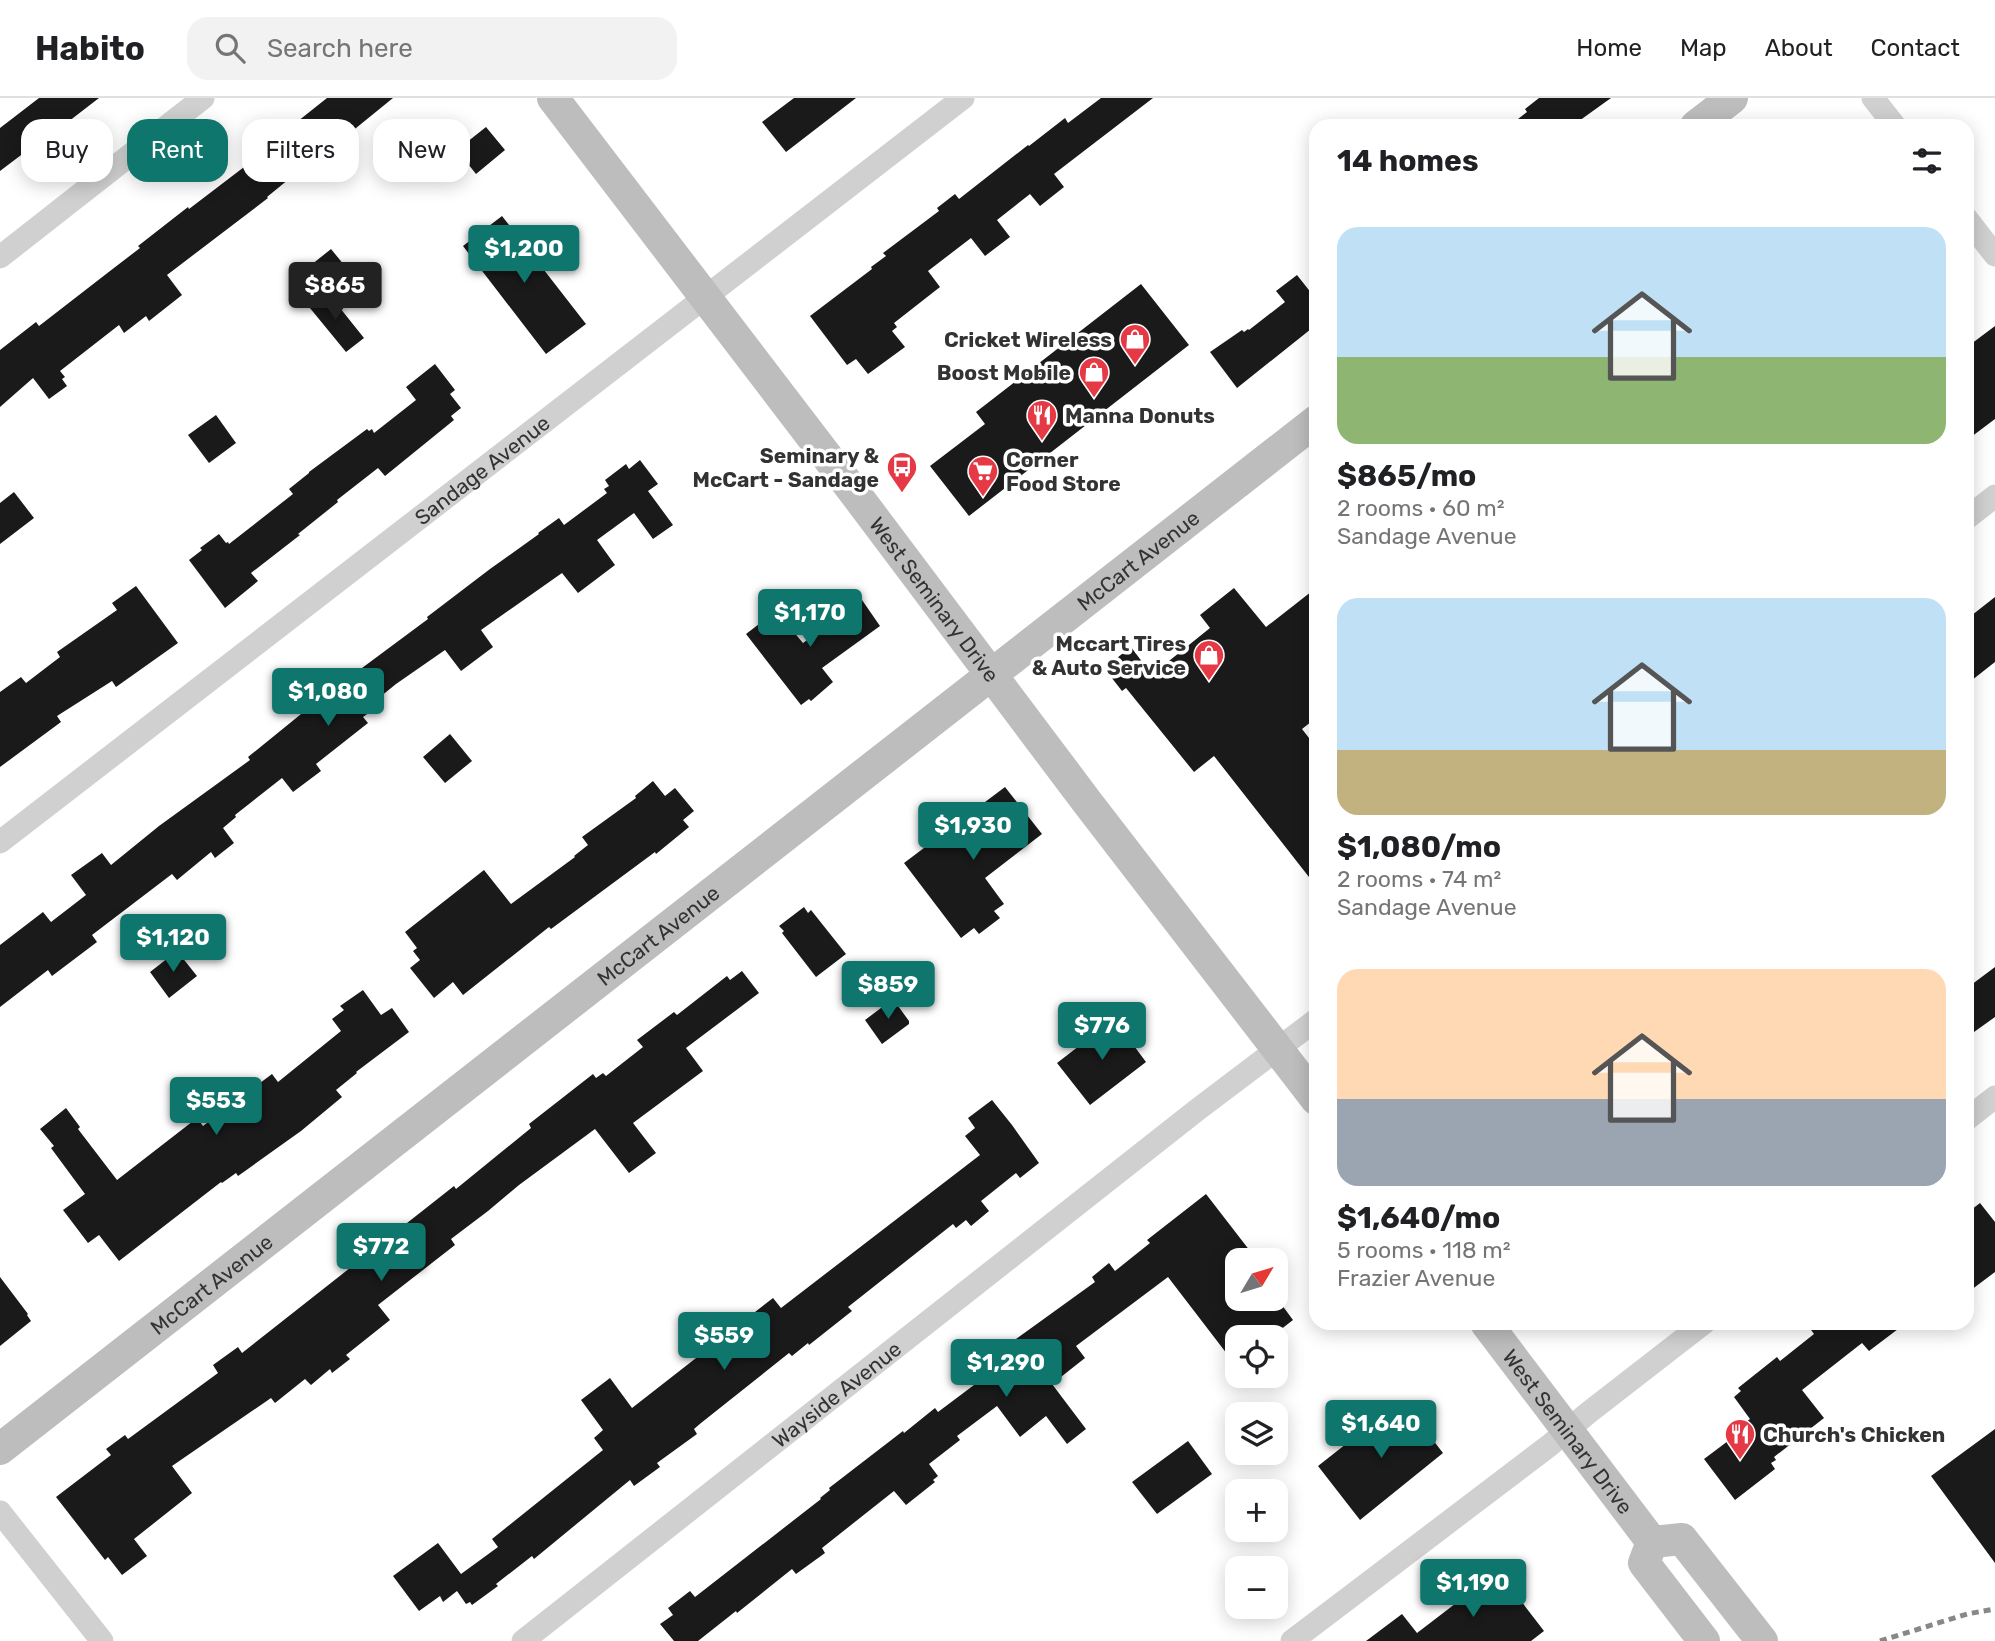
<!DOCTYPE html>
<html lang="en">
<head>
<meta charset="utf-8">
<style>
  :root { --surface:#fff; --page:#f2f2f2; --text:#202124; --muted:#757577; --line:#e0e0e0; --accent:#0f766e }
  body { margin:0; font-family:Rubik,sans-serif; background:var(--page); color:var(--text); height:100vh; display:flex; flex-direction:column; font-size:26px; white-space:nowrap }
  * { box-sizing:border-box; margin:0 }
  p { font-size:23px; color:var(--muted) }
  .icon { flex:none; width:38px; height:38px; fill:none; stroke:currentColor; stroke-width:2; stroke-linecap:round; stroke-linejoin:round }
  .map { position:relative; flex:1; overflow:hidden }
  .panel { position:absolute; left:1309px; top:21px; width:665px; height:1211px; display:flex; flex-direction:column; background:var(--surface); border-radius:21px; box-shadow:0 4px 18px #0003 }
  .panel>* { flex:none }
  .guide { position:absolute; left:21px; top:21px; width:665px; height:63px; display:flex; gap:14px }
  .needle { width:46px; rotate:52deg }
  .buttons { position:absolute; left:1225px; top:1150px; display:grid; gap:14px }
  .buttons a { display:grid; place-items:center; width:63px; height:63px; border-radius:14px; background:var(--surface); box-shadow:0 4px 18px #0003; font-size:35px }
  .price { position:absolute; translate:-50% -60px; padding:0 16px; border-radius:7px; background:var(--accent); color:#fff; font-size:23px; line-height:46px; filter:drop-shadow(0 2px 4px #0008) }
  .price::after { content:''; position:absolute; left:50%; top:42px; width:21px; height:16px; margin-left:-10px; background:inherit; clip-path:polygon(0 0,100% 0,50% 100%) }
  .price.active { background:#222; color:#fff }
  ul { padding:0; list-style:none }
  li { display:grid; align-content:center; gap:14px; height:371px; padding:0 28px }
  li span { display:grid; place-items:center; height:217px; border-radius:21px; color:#555 }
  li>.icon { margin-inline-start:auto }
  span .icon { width:126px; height:126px; fill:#fffc; stroke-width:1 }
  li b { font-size:30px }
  h2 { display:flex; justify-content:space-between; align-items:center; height:84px; padding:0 28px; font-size:30px }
  .pill { padding:0 24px; border-radius:21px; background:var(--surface); box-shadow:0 4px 18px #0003; font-size:24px; line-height:63px }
  .pill.active { background:var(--accent); color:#fff }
  header { display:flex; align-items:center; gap:42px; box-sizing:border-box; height:98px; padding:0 35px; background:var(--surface); border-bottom:2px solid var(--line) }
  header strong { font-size:33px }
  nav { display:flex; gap:38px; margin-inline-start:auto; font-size:24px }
  .search { width:490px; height:63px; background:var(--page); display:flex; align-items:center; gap:18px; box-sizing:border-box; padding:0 24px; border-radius:21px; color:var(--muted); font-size:26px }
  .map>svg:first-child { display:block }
</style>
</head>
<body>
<header>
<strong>Habito</strong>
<div class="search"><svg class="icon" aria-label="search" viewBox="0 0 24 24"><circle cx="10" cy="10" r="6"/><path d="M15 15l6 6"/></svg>Search here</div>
<nav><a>Home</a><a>Map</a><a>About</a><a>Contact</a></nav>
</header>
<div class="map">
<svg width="1995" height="1543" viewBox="0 0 1995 1543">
  <rect width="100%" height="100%" fill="#fff"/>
  <!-- building -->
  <path fill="#1a1a1a" d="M39,0H99L38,47L37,45L0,73V30Z
    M327,0H393L313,65L311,63L267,99L268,100L167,177L182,197L149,223L146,218L124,235L119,227L60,273L65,279L62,281L67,288L49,301L33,280L0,309V252L36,224L39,228L110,173L140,150L138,148L188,109L189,111L248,66L250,68L284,40L283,35Z
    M794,0H856L786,54L762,24Z
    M1101,0H1153L1054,76L1064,89L1040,108L1030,96L997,122L1010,139L985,158L971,140L928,173L940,189L894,225L897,229L892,233L905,249L868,276L856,261L847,267L810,218L872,171L871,169L886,158L883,155L939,113L937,110L955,96L959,101L1028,47L1029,48L1065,20L1068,25Z
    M1539,0H1611L1572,28H1509L1527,14L1525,11Z
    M486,29L505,52L476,76L457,52Z
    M502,118L586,226L546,256L463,148Z
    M331,151L349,173L324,194L306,171Z
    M1297,177L1316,201V227L1237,290L1210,254L1242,232L1244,234L1248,231L1249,232L1285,204L1276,193Z
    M1141,186L1189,247L969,418L930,368L985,326L976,314Z
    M318,193L337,212L340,210L364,240L346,254L305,204Z
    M1995,228V321L1967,342V249Z
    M435,266L455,292L450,296L461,310L451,318L454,322L385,378L378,370L337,402L338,404L298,436L300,437L251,475L258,483L225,510L189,462L202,452L200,450L219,436L226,445L228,444L229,446L293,396L289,391L309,375V374L367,331L369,333L372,331L374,335L416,302L406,289Z
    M216,317L236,345L209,365L188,337Z
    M640,362L658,386L648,393L673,427L653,441L634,415L597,442L615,467L578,495L562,475L481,532L493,549L461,573L445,552L396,586L370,607L374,611L363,619L368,625L316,666L321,673L293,694L282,680L235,717L236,719L223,730L234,745L215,760L211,754L177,782L172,776L92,837L97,844L52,878L48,872L0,909V847L43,814L51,824L86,797L71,777L102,755L111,767L159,728L250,662L248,659L322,599L329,608L367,578L362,570L428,521L427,519L490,471L539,436L538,435L559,420L564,427L607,395L604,391L609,388L605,382L626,366L629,371Z
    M14,394L34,420L0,446V405Z
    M136,488L178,545L116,589L112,583L57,618L61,624L0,669V594L21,579L26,585L60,559L57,554L117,512L112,505Z
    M1234,490L1266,529L1316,490V620L1302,631L1316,649V788L1214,658L1194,674L1126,590L1122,593L1104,570L1131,549L1149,573L1156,567L1159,571L1210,530L1200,517Z
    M1995,499V564L1967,586V521Z
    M862,502L880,528L822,570L833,584L811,603L809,601L801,607L746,536L776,513L803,545Z
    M450,636L472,663L445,685L423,659Z
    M653,683L665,698L675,690L694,713L683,722L689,729L656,756L655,754L551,831L549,829L463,897L453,884L434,900L410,870L420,862L413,853L417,850L405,834L484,772L511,806L575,759L574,758L588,747L582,739L636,700L635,698Z
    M1005,689L1042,736L985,780L1004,806L994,813L1000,820L979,836L974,830L961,840L904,765Z
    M804,809L808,815L811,812L846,856L816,879L782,835L784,833L779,828Z
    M177,853L197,878L169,900L150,874Z
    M1995,869V919L1967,939V890Z
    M742,873L759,895L686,950L703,973L633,1025L656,1055L629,1075L595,1031L519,1087L488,1113L451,1141L455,1147L378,1207L390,1222L346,1257L350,1261L332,1275L330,1271L311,1287L305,1281L275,1305L271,1300L172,1368L192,1395L134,1441L147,1458L122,1477L108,1459L105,1462L56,1399L111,1357L106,1351L125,1337L128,1341L218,1275L213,1267L238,1249L242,1255L454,1088L456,1091L531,1030L529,1026L593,976L596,980L603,975L606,978L643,949L637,942L674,914L677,917L727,878L730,882Z
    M363,892L381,917L392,910L409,934L356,974L357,975L336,992L342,999L301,1033L238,1078L236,1075L222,1085L221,1084L119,1163L99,1137L88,1145L63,1112L85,1096L51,1050L54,1048L40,1031L66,1010L80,1029L78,1031L117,1082L197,1020L203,1028L272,976L278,984L341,933L332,921L344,912L340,908Z
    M893,901L909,923V926L882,946L865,922Z
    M1114,921L1146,964L1090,1007L1057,965Z
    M992,1002L1012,1027L1039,1065L1020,1080L1016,1075L981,1103L989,1113L971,1128L966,1122L956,1130L953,1126L848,1209L852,1213L809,1247L808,1245L792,1258L789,1255L701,1325L694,1331L697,1336L657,1365L660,1369L634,1388L630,1382L534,1461L532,1458L496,1486L498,1488L472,1507L470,1504L466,1506L457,1493L443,1504L440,1498L419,1513L393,1478L438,1445L461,1476L498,1449L492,1441L603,1352L594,1340L603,1332L581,1302L610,1280L632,1310L773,1200L781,1210L980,1057L965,1038L975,1030L968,1020Z
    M1206,1096L1257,1162H1237V1200H1276V1199L1293,1222L1271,1239H1237V1269L1168,1179L1076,1248L1085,1260L1052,1286L1086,1331L1067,1346L1046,1318L1020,1339L997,1308L957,1338L960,1342L929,1366L938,1378L933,1382L935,1384L906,1407L894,1393L822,1450L825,1455L796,1476L792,1471L737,1515L736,1513L698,1543H674L660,1526L673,1517L668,1510L690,1493L695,1499L821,1401L820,1400L830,1392L829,1390L903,1333L904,1335L935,1310L938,1314L978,1284L973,1278L990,1265L987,1262L1095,1184L1092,1179L1109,1165L1115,1173L1150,1145L1147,1142Z
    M1980,1105L1995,1124V1174L1967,1195V1115Z
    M0,1179L28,1216L27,1217L31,1223L0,1248Z
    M1806,1225H1906L1869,1253L1862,1245L1802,1292L1824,1320L1774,1359L1776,1362L1771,1365L1775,1371L1735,1402L1704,1361L1732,1340L1730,1336L1750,1321L1734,1299L1741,1293L1738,1290L1777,1259L1780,1263L1814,1236Z
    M1402,1302L1443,1355L1360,1422L1318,1368Z
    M1995,1331V1465L1931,1378Z
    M1188,1343L1212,1376L1157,1416L1132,1384Z
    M1498,1473L1544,1533L1531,1543H1366L1402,1516L1417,1535Z"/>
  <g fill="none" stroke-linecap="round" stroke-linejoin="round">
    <!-- street -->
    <g stroke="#d0d0d0" stroke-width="23">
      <path d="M1873,0L1895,28"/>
      <path d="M1967,121L1995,157"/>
      <path d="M0,159L203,0"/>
      <path d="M1967,420L1995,398"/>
      <path id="s1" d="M0,744L963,0"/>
      <path d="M1967,1021L1995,999"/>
      <path d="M0,1414L102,1543"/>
      <path id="s2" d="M523,1543L1197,1012L1316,922"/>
      <path d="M1292,1543L1550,1347L1588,1315L1704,1225"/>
    </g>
    <!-- secondary -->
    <g stroke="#bdbdbd" stroke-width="32">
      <path id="s3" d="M553,0L851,390L1087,704L1316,1001"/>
      <path d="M1696,28L1732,0"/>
      <path id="s4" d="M1486,1225L1652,1444"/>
      <path id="s5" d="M0,1351L1316,323"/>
      <path d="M1652,1444L1682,1441L1762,1543"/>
      <path d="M1652,1444L1644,1465L1704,1543"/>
    </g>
    <!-- rail -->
    <path stroke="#888" stroke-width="5" stroke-dasharray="7 5" stroke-linecap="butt" d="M1880,1543L1967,1516L1995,1511"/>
  </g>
  <!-- icons -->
  <defs>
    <g id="shop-pin" transform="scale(1.575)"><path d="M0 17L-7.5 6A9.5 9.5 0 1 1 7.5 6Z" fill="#e63946" stroke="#fff"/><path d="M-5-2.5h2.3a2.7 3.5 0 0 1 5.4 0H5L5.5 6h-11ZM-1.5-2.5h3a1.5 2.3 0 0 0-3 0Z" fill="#fff"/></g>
    <g id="restaurant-pin" transform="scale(1.575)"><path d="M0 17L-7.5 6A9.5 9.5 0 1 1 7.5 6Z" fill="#e63946" stroke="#fff"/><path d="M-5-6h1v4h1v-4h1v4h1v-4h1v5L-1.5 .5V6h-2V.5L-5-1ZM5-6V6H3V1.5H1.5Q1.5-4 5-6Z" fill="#fff"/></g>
    <g id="bus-pin" transform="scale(1.575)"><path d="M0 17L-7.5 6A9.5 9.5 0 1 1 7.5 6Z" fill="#e63946" stroke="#fff"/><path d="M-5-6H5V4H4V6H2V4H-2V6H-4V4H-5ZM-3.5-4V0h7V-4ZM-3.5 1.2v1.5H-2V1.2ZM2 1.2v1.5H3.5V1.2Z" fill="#fff"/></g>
    <g id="supermarket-pin" transform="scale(1.575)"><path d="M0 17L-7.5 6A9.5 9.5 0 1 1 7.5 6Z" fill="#e63946" stroke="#fff"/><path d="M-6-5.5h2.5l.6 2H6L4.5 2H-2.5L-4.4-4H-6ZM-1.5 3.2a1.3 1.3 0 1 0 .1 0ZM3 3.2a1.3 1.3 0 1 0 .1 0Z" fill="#fff"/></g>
  </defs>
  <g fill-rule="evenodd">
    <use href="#shop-pin" x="1135" y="241"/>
    <use href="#shop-pin" x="1094" y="274"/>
    <use href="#restaurant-pin" x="1042" y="317"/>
    <use href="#bus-pin" x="902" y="369"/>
    <use href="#supermarket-pin" x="983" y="373"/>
    <use href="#shop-pin" x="1209" y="557"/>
    <use href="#restaurant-pin" x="1740" y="1336"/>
  </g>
  <g text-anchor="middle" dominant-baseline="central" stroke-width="7" stroke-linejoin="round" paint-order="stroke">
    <!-- poi labels -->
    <g font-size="21" font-weight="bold" fill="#333" stroke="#fff" text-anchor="end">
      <text x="1112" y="241">Cricket Wireless</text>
      <text x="1071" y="274">Boost Mobile</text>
      <text x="1065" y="317" text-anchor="start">Manna Donuts</text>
      <text x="879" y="357">Seminary &amp;<tspan x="879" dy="24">McCart - Sandage</tspan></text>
      <text x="1006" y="361" text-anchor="start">Corner<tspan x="1006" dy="24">Food Store</tspan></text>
      <text x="1186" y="545">Mccart Tires<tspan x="1186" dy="24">&amp; Auto Service</tspan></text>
      <text x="1763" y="1336" text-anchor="start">Church's Chicken</text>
    </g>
    <!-- street labels -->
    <g font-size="21" fill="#333" stroke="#fff">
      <text stroke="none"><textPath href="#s1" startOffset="609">Sandage Avenue</textPath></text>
      <text stroke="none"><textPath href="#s5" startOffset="1444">McCart Avenue</textPath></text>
      <text stroke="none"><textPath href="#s3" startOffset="630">West Seminary Drive</textPath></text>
      <text stroke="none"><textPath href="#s5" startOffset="835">McCart Avenue</textPath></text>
      <text stroke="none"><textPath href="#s5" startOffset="268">McCart Avenue</textPath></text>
      <text stroke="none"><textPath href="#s2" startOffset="399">Wayside Avenue</textPath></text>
      <text stroke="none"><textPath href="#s4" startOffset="136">West Seminary Drive</textPath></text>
    </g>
  </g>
</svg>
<div class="buttons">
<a><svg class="needle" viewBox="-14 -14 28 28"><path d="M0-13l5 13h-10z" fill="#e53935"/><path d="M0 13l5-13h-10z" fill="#757577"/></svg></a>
<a><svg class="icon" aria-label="locate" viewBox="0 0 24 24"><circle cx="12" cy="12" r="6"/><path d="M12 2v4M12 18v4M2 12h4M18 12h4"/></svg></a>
<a><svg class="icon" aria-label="layers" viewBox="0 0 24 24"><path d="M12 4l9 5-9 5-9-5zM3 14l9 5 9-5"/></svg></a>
<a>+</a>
<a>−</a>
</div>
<b class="price" style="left:524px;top:187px">$1,200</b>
<b class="price active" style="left:335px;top:224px">$865</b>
<b class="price" style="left:810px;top:551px">$1,170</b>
<b class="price" style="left:328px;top:630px">$1,080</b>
<b class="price" style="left:973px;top:764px">$1,930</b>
<b class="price" style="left:173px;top:876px">$1,120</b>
<b class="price" style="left:888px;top:923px">$859</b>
<b class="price" style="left:1102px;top:964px">$776</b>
<b class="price" style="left:216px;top:1039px">$553</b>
<b class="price" style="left:381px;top:1185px">$772</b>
<b class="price" style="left:724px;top:1274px">$559</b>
<b class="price" style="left:1006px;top:1301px">$1,290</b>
<b class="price" style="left:1381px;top:1362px">$1,640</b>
<b class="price" style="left:1473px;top:1521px">$1,190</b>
<div class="guide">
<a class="pill">Buy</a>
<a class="pill active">Rent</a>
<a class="pill">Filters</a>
<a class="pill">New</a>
</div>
<section class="panel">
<h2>14 homes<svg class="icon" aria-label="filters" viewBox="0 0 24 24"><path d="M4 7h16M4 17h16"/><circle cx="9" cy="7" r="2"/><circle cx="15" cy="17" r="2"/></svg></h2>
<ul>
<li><span style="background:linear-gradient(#bfe0f5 60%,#8fb573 0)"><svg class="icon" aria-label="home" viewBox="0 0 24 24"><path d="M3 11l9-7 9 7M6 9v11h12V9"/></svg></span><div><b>$865/mo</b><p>2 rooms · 60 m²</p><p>Sandage Avenue</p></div></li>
<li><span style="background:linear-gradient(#bfe0f5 70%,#c2b280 0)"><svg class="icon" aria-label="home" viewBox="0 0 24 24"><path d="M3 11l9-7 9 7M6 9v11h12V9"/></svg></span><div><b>$1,080/mo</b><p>2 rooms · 74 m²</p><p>Sandage Avenue</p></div></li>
<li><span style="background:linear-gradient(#ffd9b3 60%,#9aa5b1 0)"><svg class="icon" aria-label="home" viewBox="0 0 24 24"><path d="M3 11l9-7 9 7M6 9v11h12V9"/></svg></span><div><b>$1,640/mo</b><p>5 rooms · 118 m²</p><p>Frazier Avenue</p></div></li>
</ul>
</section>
</div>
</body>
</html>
